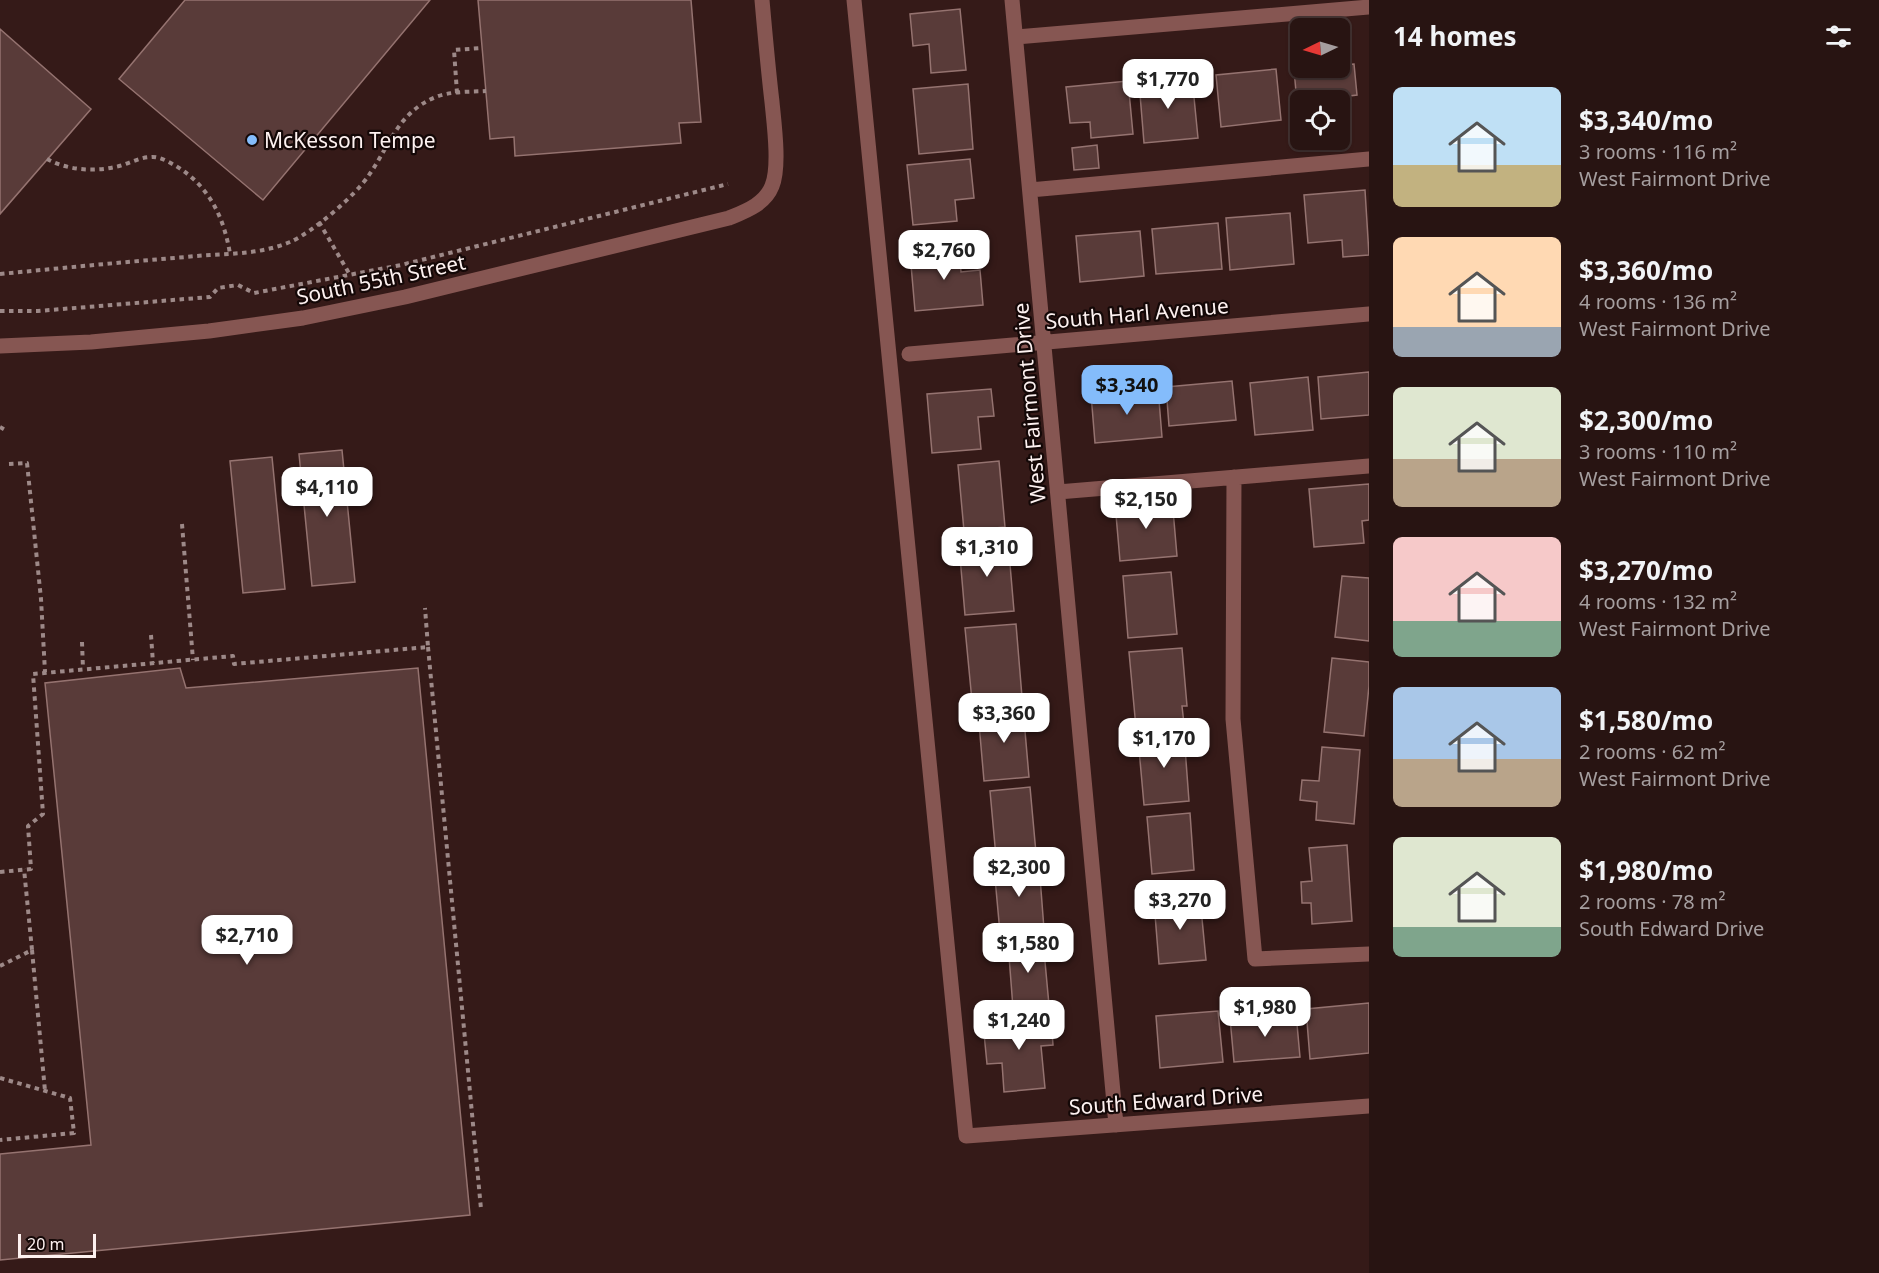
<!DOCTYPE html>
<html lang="en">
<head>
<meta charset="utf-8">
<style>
  :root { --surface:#281412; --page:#301d1b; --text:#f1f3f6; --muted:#a59e9f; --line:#443332; --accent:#84bcfb }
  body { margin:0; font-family:"Noto Sans",sans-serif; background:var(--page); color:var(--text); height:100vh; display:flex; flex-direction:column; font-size:22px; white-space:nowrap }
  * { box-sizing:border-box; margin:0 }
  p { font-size:20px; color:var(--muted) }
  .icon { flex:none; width:33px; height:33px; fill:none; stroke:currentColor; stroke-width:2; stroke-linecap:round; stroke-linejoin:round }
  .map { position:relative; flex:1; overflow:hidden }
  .panel { display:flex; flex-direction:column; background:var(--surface); width:510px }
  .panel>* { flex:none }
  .needle { width:39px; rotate:265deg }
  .buttons { position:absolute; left:1290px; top:18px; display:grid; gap:12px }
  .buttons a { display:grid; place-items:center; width:60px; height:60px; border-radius:9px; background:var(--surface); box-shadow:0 2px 4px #0004,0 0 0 2px var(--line); font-size:30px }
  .scale { position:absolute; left:18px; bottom:15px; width:78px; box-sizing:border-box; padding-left:6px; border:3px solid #fdf1f0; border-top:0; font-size:16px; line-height:21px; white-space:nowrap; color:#fdf1f0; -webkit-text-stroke:4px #140807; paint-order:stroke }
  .price { position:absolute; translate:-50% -51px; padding:0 14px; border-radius:12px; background:#fff; color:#222; font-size:20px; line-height:39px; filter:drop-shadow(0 2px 3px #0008) }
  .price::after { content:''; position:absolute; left:50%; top:36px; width:18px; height:14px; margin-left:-9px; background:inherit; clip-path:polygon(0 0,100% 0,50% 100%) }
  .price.on { background:var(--accent); color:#111 }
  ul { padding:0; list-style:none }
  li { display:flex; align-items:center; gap:18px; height:150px; padding:0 24px }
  li span { display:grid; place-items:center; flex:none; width:168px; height:120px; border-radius:9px; color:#555 }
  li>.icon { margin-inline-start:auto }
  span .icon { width:72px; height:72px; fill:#fffc; stroke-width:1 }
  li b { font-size:26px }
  h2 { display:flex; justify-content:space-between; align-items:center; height:72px; padding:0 24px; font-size:26px }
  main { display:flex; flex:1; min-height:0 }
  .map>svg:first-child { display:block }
</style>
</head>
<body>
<main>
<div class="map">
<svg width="1369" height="1273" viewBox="0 0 1369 1273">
  <rect width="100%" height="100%" fill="#351a18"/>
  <!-- building -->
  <path fill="#593b39" stroke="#957370" stroke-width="1.5" d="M185,0H430L263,200L119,79Z
    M478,0H691L701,122L679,123L681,143L515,156L514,137L490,139Z
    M960,9L966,70L931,73L929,44L913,46L910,14Z
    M0,29L91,109L0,214Z
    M1354,64L1357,95L1341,97L1342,111H1340V100H1300V115H1298L1294,69L1340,68V65Z
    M1276,69L1281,120L1221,127L1216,75Z
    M1192,77L1198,138L1144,143L1139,82Z
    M1128,81L1133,134L1091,138L1090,122L1070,123L1066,87Z
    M968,84L973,149L919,154L913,89Z
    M1097,145L1099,168L1074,170L1072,148Z
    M970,159L974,198L955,200L957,221L913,225L907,165Z
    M1365,190L1369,255L1343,257L1342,240L1308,243L1304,195Z
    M1290,213L1294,264L1230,270L1226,218Z
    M1218,223L1222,269L1156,274L1152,229Z
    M1140,231L1144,276L1080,282L1076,236Z
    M959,248L961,272L980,270L983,305L915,311L910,253Z
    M1369,372V415L1321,419L1318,377Z
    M1308,377L1313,430L1255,435L1250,383Z
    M1232,381L1236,420L1169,426L1166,387Z
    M1158,388L1162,437L1095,443L1091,394Z
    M991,389L994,416L978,417L981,449L932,453L927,394Z
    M342,450L355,582L312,586L299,454Z
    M272,457L285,589L243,593L230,461Z
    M999,461L1005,527L964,531L958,465Z
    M1369,484V520L1362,521L1364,543L1314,547L1309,489Z
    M1172,498L1177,556L1120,561L1115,503Z
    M1008,541L1014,611L965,615L959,545Z
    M1171,572L1177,634L1128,638L1123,576Z
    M1342,576L1369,578V641L1335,637Z
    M1016,624L1022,697L972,701L965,628Z
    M1182,648L1187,706H1182L1184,724L1136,728L1129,652Z
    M1332,658L1369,662V686L1364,736L1324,732Z
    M180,668L186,688L418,668L470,1215L0,1260V1154L91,1145L45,683Z
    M1023,708L1029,777L984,781L978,712Z
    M1184,734L1189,801L1144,805L1138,738Z
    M1322,747L1360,750L1354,824L1316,820L1317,802L1300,800L1302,780L1319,781Z
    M1030,787L1036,853L996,857L990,791Z
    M1190,813L1194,870L1152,874L1147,817Z
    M1347,845L1352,921L1312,924L1311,903H1302L1301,882L1312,881L1309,848Z
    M1039,864L1044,929L1000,933L994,867Z
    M1200,898L1206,960L1159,964L1154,902Z
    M1043,940L1049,1005L1013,1008L1008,943Z
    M1369,1003V1053L1310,1059L1306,1009Z
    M1218,1011L1223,1062L1160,1068L1156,1016Z
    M1296,1013L1300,1057L1234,1062L1230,1018Z
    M1051,1017L1053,1045L1041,1046L1045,1088L1004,1092L1002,1063L987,1064L983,1023Z"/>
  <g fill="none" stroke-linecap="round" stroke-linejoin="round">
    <!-- path -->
    <path stroke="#9d8988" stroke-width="4" stroke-dasharray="4.5 4.5" stroke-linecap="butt" d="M457,93L454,50L482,48
      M47,159C67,170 93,172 115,167C127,165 139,157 151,157C159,156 169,162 176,166C209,186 224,217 230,254
      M319,222L350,275
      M0,274C62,268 124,262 186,257C221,253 257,256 290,242C313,232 355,196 369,175C390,145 398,112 436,97C451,91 470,92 486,91
      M0,311H38L210,297L218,288L238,285L254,293L401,265L728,184
      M0,427L7,431
      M9,464L27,463L41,599L45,672
      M182,524L193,660
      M151,635L153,663
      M82,642L83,669
      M428,647L481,1209
      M0,872L31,869L28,826L43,814L33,674L233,656L234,664L428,647L425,608
      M32,950L45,1091
      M0,966L32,950L24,869
      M0,1078L70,1098L74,1133L0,1140"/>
    <!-- minor -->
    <path stroke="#865652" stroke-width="15" d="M854,0L966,1136L1369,1106
      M1012,0L1116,1125
      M1016,37L1369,7
      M1030,190L1369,159
      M0,346L91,342L209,331L303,318L405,297L729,218C746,211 765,204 772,186C780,167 774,123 772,102C768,68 765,34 762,0
      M909,354L1369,314
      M1234,477L1233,719L1255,959L1369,954
      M1058,492L1369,466"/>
  </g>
  <!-- markers -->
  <circle fill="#84bcfb" stroke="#140807" stroke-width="2" cx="252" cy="140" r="6"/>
  <g text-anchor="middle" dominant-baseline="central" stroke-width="4.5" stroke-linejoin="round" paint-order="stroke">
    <!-- poi labels -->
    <g font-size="21" fill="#fdf1f0" stroke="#140807" text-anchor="start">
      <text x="264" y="140">McKesson Tempe</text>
    </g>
    <!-- street labels -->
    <g font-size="21" fill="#fdf1f0" stroke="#140807">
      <text transform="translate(381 279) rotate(-12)">South 55th Street</text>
      <text transform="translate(1137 313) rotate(-5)">South Harl Avenue</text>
      <text transform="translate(1029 403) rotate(-95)">West Fairmont Drive</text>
      <text transform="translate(1166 1100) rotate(-4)">South Edward Drive</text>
    </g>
  </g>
</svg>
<div class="buttons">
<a><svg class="needle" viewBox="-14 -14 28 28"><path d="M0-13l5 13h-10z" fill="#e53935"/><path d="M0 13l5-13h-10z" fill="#a59e9f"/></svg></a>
<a><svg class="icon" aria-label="locate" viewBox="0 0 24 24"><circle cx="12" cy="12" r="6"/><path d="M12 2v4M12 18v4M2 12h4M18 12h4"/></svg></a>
</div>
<div class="scale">20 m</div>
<b class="price" style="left:1168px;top:110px">$1,770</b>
<b class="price" style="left:944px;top:281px">$2,760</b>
<b class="price on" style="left:1127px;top:416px">$3,340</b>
<b class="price" style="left:327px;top:518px">$4,110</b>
<b class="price" style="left:1146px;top:530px">$2,150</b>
<b class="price" style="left:987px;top:578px">$1,310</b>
<b class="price" style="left:1004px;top:744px">$3,360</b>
<b class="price" style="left:1164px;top:769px">$1,170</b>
<b class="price" style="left:1019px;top:898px">$2,300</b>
<b class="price" style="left:1180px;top:931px">$3,270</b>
<b class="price" style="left:247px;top:966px">$2,710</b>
<b class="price" style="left:1028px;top:974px">$1,580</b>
<b class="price" style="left:1265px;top:1038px">$1,980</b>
<b class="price" style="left:1019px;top:1051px">$1,240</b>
</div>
<section class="panel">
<h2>14 homes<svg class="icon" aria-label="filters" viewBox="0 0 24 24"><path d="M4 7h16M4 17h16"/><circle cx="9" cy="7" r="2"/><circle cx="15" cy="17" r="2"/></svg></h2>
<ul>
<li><span style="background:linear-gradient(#bfe0f5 65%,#c2b280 0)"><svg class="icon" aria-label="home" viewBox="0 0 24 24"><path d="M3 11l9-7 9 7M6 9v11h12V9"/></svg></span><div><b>$3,340/mo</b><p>3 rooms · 116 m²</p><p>West Fairmont Drive</p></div></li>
<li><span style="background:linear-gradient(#ffd9b3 75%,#9aa5b1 0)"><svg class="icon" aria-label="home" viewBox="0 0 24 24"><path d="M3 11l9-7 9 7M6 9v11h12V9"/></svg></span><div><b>$3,360/mo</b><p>4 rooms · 136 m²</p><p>West Fairmont Drive</p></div></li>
<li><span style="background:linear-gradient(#dfe7d0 60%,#b9a48a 0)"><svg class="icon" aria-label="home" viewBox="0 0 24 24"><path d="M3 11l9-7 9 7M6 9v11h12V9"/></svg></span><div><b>$2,300/mo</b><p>3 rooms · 110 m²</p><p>West Fairmont Drive</p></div></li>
<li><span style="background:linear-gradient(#f6c9c9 70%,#7fa58c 0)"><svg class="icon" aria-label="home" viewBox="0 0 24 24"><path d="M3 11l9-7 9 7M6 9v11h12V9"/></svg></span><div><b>$3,270/mo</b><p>4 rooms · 132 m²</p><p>West Fairmont Drive</p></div></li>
<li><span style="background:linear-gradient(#a9c7e8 60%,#b9a48a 0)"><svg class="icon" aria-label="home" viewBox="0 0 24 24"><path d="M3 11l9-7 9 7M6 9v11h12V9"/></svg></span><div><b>$1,580/mo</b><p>2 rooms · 62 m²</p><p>West Fairmont Drive</p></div></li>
<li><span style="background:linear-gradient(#dfe7d0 75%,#7fa58c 0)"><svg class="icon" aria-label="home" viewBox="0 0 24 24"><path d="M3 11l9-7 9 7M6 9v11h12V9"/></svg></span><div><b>$1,980/mo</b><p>2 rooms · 78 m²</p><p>South Edward Drive</p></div></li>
</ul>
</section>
</main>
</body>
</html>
